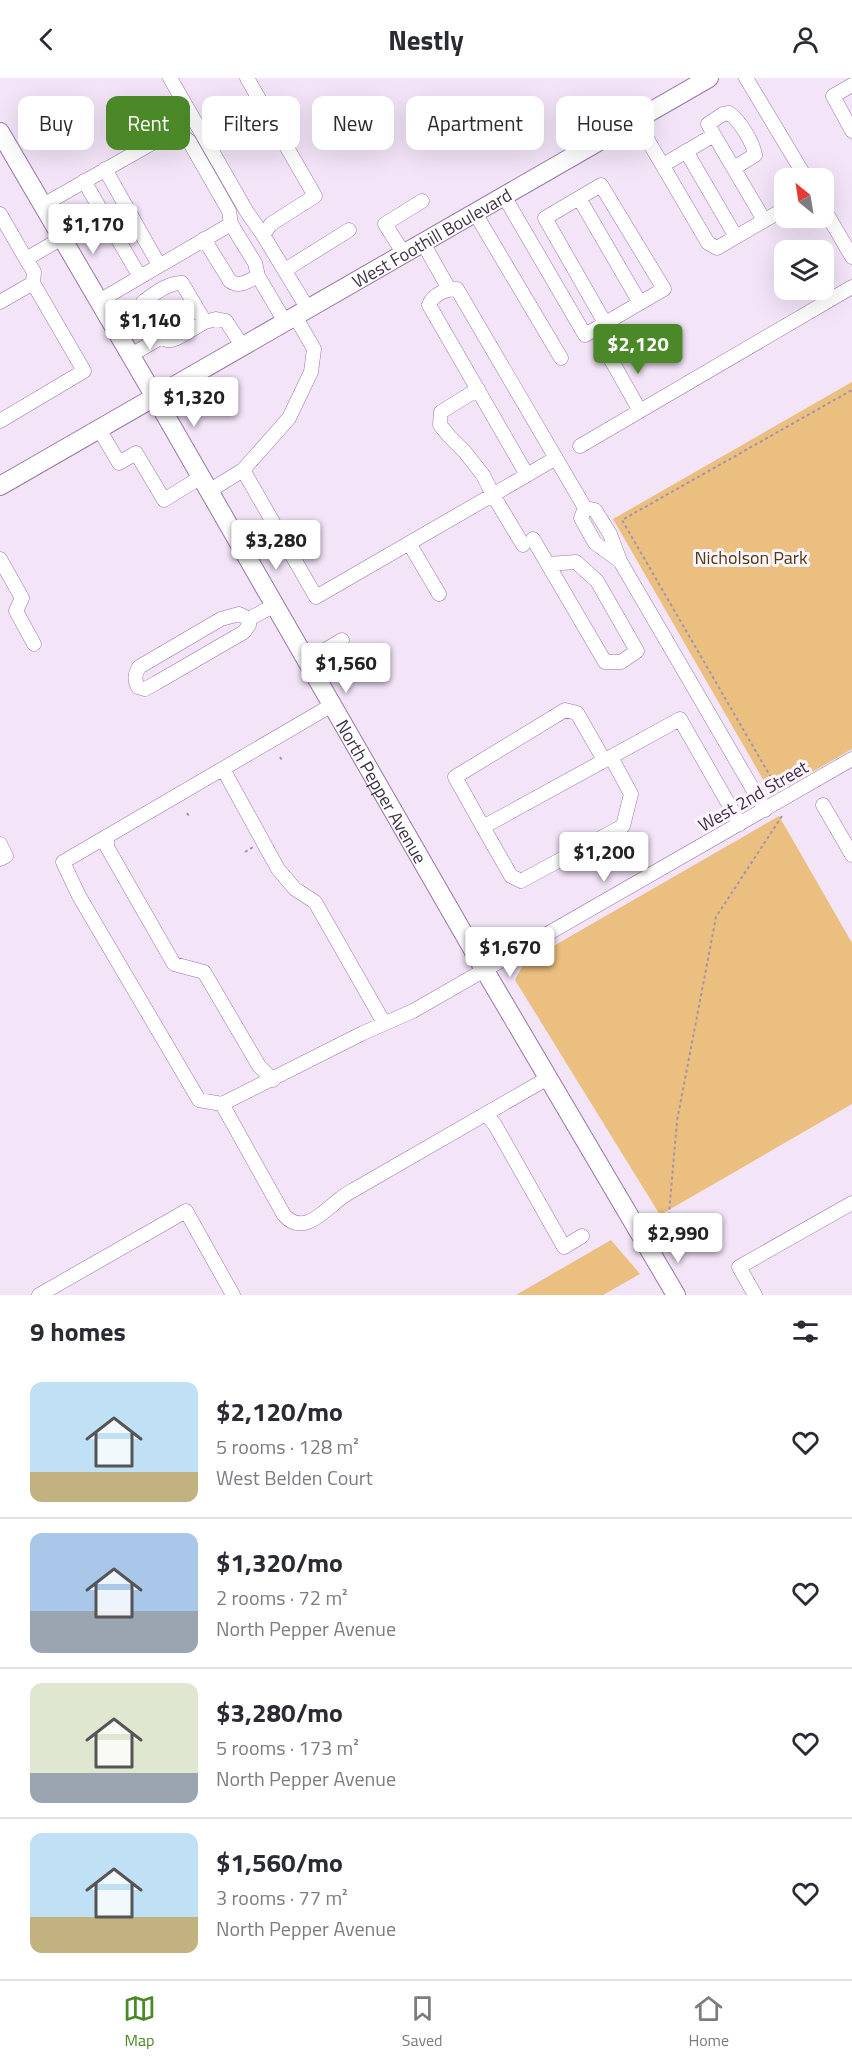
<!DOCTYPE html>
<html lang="en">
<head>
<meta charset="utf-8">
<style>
  :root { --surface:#fff; --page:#f2f2f3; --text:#2b2b33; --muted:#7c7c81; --line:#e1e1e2; --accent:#4a8828 }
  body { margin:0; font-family:"Titillium Web",sans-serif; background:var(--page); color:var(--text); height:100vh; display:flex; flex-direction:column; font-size:22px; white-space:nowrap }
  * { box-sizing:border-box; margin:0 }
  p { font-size:20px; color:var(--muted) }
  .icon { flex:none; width:33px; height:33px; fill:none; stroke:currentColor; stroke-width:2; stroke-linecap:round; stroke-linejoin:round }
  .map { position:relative; height:1217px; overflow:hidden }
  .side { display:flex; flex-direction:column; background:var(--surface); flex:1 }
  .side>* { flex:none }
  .guide { position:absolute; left:18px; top:18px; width:816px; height:54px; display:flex; gap:12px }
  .needle { width:39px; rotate:330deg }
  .buttons { position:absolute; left:774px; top:90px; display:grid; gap:12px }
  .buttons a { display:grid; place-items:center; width:60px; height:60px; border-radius:12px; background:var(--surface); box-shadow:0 6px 24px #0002; font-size:30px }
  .price { position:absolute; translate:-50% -51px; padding:0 14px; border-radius:6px; background:#fff; color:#222; font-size:20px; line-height:39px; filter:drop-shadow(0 2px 3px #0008) }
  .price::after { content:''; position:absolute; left:50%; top:36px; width:18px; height:14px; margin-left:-9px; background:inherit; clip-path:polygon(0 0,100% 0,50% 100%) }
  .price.active { background:var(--accent); color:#fff }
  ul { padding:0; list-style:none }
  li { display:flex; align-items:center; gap:18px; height:150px; padding:0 30px }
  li+li { border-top:2px solid var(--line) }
  li span { display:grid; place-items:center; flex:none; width:168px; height:120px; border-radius:12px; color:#555 }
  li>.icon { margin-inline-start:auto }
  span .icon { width:72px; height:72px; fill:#fffc; stroke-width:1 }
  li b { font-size:26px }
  h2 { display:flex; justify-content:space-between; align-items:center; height:72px; padding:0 30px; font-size:26px }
  .chip { padding:0 21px; border-radius:12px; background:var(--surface); box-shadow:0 6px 24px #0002; font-size:21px; line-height:54px }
  .chip.active { background:var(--accent); color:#fff }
  header { display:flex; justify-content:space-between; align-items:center; height:78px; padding:0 30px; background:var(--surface); font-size:27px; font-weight:700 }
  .menu { display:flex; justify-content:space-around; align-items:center; height:84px; border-top:2px solid var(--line); background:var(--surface); font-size:16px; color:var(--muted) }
  .menu a { display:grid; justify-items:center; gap:3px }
  .menu .active { color:var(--accent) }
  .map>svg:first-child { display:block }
</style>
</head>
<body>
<header><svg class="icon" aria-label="back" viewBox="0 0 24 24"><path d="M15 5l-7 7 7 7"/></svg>Nestly<svg class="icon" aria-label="person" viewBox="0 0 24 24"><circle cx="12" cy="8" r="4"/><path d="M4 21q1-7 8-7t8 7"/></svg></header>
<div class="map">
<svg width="852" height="1217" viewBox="0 0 852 1217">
  <rect width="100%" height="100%" fill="#f3e4f8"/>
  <!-- green -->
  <path fill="#ebbf80" d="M852,304V671L772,717L613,441Z
    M779,738L852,865V1026L660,1137L515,902L524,885Z
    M611,1162L640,1196L603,1217H516Z"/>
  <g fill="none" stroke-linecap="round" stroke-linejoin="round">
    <!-- minor casing -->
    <g stroke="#9877a4" stroke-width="15">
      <path id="minor" d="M170,0L247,134L263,157L271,146L315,118L247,0
        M746,0L806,100
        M852,7L833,18L852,53
        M636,42L708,165L717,170L784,131
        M714,57L708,46L723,36L729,35C740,43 753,64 755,77L734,90
        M686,73L736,159
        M663,87L714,57L764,142
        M105,91L159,187
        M84,103L140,199L99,223
        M504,118L585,257L664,211L601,107L545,140L605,245
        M579,120L640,225
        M43,127L170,55L180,56L189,63L229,133L231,146L255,185L258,198L285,244
        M824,131L852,179
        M475,135L561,280
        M0,136L26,181L62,160
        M263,157L308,231
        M204,161L230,203C240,210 248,203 258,198
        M423,165L449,211
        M404,176L385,146L422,123
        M285,192L349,152
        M140,199L231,146
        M0,224L33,205
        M142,230C168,273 163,268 205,244
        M295,238L314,271L311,294L289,340L243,392L316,519L527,397
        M113,246L142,230L143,224C154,216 169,204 182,205L205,244L216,241L226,243L243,269
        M131,277L160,260
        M609,278L640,333
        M478,311L441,334L440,347L449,358L465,374L483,397L493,417L523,467
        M0,343L84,293L33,205L34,194L26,181
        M99,351L119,385L136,375L164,422L201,399
        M580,368L852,209
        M556,380L527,397L429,227C433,216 446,211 457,211L571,406L585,430
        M209,413L243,392
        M533,461L605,584H621L637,573L597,503L576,484L548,486
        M409,465L439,516
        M0,481L22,520L16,533L34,566
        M620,483L595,465L581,440L585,430L595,432L610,456L620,483L765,732
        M249,541L239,536L221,541L139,589C135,597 134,601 138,609L145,611L156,605L244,554L249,547V541L275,527
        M307,583L342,562
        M332,627L63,784L79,818L199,1022L222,1026L363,955L413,933L852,681
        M604,682L577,635L565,632L455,699L483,749L680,641L740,746
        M223,691L278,791L295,811L315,824L384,945
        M823,727L852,777
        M483,749L511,798L521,803L623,748L631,716L611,679
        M107,758V769L174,886L204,894L259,988L273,1002
        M0,766L6,778L0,781
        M222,1026L284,1137C303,1159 325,1132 341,1120C346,1116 352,1113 357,1110L548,1000
        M486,1036L495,1047L564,1169L582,1158
        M39,1217L186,1133L233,1217
        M755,1217L739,1189L852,1125"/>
    </g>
    <!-- major casing -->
    <g stroke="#9877a4" stroke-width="20">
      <g id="major">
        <path id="s1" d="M0,54L155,319L484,891L676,1217"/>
        <path id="s2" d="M0,408L709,0"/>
      </g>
    </g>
    <!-- path -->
    <path stroke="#a395a9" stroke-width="2" stroke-dasharray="3 3" stroke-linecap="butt" d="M280,679L283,684
      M777,710L622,442L852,312
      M187,735L189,738
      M245,774L253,769
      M668,1147L670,1161L677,1174
      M656,1155L668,1147L677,1043L716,839L782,738"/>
    <!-- minor -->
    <use href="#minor" stroke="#fff" stroke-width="14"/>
    <!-- major -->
    <use href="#major" stroke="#fff" stroke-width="18"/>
  </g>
  <g text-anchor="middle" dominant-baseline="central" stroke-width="6" stroke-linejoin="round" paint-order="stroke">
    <!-- street labels -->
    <g font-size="18" fill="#3e3044" stroke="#fcf5ff">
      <text stroke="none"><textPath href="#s2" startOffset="498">West Foothill Boulevard</textPath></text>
      <text stroke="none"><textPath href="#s1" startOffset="762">North Pepper Avenue</textPath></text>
      <text transform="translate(753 718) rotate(-30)">West 2nd Street</text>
    </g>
    <!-- park labels -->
    <g font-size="18" fill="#53390b" stroke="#fcf5ff">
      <text x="751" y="479">Nicholson Park</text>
    </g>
  </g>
</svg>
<div class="buttons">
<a><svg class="needle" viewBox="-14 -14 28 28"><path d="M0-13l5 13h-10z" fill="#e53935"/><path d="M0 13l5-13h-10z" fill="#7c7c81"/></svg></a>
<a><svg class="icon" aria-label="layers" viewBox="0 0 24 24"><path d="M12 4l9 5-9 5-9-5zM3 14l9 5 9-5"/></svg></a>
</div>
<b class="price" style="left:93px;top:177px">$1,170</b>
<b class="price" style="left:150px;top:273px">$1,140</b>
<b class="price active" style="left:638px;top:297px">$2,120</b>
<b class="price" style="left:194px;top:350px">$1,320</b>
<b class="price" style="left:276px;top:493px">$3,280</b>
<b class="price" style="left:346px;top:616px">$1,560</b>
<b class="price" style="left:604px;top:805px">$1,200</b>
<b class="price" style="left:510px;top:900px">$1,670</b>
<b class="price" style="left:678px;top:1186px">$2,990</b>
<div class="guide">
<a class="chip">Buy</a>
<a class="chip active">Rent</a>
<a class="chip">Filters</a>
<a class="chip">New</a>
<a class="chip">Apartment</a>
<a class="chip">House</a>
</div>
</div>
<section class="side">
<h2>9 homes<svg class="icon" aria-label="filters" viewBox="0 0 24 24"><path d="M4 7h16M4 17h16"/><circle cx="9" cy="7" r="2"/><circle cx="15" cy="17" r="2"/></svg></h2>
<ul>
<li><span style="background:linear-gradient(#bfe0f5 75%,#c2b280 0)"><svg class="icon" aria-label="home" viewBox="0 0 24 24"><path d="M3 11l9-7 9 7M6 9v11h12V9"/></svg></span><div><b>$2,120/mo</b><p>5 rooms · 128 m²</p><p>West Belden Court</p></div><svg class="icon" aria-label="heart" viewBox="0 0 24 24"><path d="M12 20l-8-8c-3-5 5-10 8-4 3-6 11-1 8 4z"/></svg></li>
<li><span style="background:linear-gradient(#a9c7e8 65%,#9aa5b1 0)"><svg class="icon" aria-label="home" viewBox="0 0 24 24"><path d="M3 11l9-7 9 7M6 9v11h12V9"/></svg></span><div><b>$1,320/mo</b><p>2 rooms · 72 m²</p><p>North Pepper Avenue</p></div><svg class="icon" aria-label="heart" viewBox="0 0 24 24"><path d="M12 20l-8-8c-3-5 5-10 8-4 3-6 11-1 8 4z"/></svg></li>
<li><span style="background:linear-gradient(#dfe7d0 75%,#9aa5b1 0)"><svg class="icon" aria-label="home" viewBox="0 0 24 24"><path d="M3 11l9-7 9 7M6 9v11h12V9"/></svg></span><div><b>$3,280/mo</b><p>5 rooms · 173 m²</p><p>North Pepper Avenue</p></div><svg class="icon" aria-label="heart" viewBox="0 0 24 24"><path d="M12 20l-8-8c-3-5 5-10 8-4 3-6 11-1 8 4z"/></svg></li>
<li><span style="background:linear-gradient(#bfe0f5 70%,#c2b280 0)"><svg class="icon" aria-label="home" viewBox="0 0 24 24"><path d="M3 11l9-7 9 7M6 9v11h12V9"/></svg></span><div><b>$1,560/mo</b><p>3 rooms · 77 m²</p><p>North Pepper Avenue</p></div><svg class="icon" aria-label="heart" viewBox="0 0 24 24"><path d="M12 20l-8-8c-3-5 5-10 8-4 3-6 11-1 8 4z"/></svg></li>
</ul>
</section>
<nav class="menu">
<a class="active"><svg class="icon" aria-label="map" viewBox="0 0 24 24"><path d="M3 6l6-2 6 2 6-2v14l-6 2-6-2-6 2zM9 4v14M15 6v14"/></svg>Map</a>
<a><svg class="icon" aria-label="saved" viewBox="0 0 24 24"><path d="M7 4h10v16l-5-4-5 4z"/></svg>Saved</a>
<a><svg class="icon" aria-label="home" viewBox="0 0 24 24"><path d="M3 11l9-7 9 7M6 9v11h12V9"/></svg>Home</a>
</nav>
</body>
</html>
